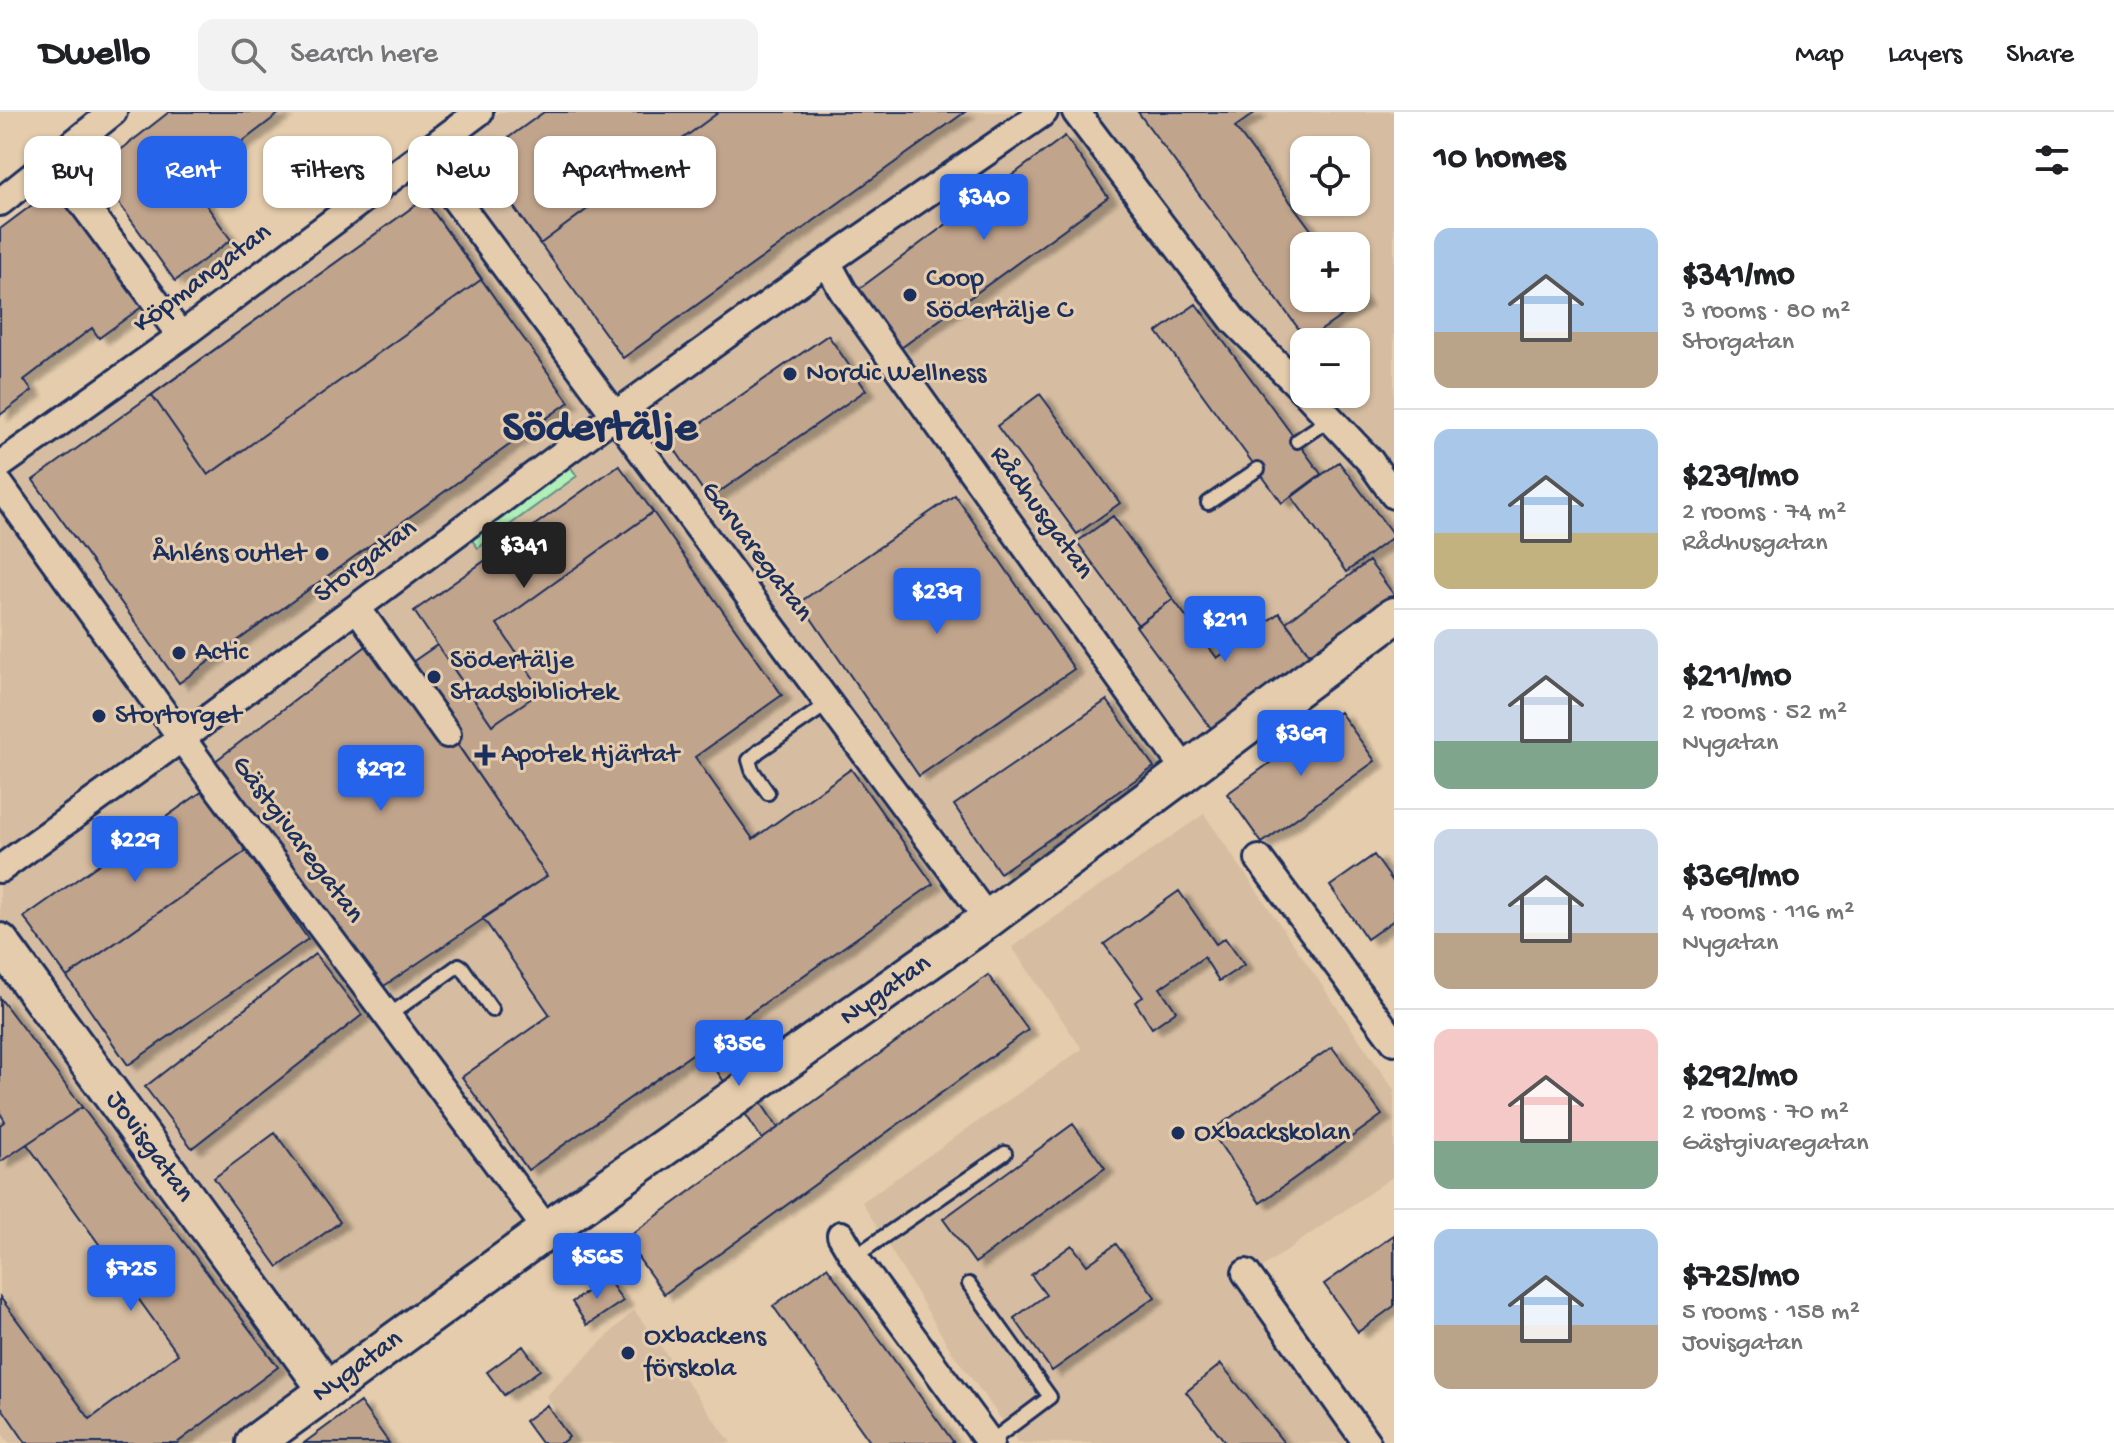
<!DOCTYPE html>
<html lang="en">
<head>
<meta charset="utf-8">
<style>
  :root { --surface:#fff; --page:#f2f2f2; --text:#202124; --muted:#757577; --line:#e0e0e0; --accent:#2563eb }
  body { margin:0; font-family:"Gochi Hand",sans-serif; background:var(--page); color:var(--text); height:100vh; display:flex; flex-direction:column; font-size:30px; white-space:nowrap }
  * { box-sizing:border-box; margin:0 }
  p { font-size:26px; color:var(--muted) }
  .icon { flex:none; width:44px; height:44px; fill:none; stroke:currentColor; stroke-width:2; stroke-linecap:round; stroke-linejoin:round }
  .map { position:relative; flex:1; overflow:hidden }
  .drawer { display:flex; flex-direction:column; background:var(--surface); width:720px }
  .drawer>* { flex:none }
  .hud { position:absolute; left:24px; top:24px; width:760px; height:72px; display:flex; gap:16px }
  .tools { position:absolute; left:1290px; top:24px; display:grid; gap:16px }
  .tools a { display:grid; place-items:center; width:80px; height:80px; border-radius:16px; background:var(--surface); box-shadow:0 2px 6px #0004; font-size:40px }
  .price { position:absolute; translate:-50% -68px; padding:0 18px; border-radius:8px; background:var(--accent); color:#fff; font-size:26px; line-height:52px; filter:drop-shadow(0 2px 4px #0008) }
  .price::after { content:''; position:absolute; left:50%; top:48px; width:24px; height:18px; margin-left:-12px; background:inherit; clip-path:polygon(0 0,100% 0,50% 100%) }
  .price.active { background:#222; color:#fff }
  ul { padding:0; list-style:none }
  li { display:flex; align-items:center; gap:24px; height:200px; padding:0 40px }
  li+li { border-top:2px solid var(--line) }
  li span { display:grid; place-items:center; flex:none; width:224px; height:160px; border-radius:16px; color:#555 }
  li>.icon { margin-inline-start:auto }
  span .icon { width:96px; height:96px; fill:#fffc; stroke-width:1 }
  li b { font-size:34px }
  h2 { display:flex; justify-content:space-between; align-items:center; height:96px; padding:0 40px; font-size:34px }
  .pill { padding:0 28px; border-radius:16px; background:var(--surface); box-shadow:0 2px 6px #0004; font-size:28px; line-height:72px }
  .pill.active { background:var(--accent); color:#fff }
  header { display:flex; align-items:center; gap:48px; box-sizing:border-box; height:112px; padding:0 40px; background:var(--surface); border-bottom:2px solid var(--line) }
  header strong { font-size:38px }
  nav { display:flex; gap:44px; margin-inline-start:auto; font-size:28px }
  .search { width:560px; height:72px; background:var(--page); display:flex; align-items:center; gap:20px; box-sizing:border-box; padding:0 28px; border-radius:16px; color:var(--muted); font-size:30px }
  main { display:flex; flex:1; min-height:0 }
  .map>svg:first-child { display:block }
</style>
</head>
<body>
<header>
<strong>Dwello</strong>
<div class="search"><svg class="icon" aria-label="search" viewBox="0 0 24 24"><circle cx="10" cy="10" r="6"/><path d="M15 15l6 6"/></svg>Search here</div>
<nav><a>Map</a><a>Layers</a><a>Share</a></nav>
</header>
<main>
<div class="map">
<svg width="1394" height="1331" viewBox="0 0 1394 1331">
  <defs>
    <filter id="shadow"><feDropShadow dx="9" dy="5" stdDeviation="2" flood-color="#0004"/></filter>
  </defs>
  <rect width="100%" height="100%" fill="#e4ccac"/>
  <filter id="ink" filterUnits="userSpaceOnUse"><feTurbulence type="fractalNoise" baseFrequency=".0125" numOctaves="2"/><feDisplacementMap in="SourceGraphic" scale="16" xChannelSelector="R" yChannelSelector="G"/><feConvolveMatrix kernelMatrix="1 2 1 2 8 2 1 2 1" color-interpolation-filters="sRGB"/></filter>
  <g filter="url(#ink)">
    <!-- built -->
    <path fill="#d6bda1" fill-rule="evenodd" d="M499,0H1394V498L1093,711L232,1331H9L0,1319V373L195,230L347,112ZM1304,38H1356V90H1304ZM1304,134H1356V186H1304ZM1304,230H1356V282H1304Z
      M1204,702L1394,978V1064L1247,1166L1361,1331H1019L952,1240L862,1090L1082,937L1012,835Z
      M634,1198L698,1285L731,1331H576L546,1284Z"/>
    <!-- green -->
    <path fill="#b0efb7" stroke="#668f8a" stroke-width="2" d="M557,336L577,364L478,436L457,408Z"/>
    <!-- building -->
    <path fill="#c1a48c" stroke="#1b2f5e" stroke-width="2" filter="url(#shadow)" d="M169,0H281L190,70L231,128L175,169L95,58Z
      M544,0H965L623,246L479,47Z
      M544,0H719L540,132L479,47Z
      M1138,0H1256L1235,15L1323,134H1304V186H1356V179L1363,189L1307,228Z
      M1065,24L1108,85L901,236L859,177Z
      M56,75L143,194L99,226L92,216L24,268L32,279L0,303V117Z
      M424,87L569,290L179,571L33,368Z
      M424,87L482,167L208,363L152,283Z
      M1196,192L1321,362L1282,391L1157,220Z
      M828,223L866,278L709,387L671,332Z
      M1040,282L1120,391L1077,422L997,314Z
      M1339,350L1394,424L1346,460L1292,385Z
      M619,353L653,400L497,512L542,579L492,613L414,499Z
      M955,383L1074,557L919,664L800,490Z
      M653,400L782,583L695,645L753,727L851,657L933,772L528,1058L462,965L550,903L483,806L547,764L405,555L437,533L492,613L542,579L497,512Z
      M1113,404L1173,487L1138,513L1077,430Z
      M1369,449L1394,483V491L1315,549L1286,510Z
      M1173,487L1217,546L1279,501L1315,550L1216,623L1136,514Z
      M382,522L547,764L384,874L214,650Z
      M1107,588L1154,655L1000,761L954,693Z
      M1340,600L1375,649L1262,731L1227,682Z
      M203,679L246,739L67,865L24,805Z
      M246,739L308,827L128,953L67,865Z
      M1374,743L1394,771V808L1367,827L1330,774Z
      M1179,779L1216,832L1225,826L1244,853L1219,869L1204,845L1160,876L1176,899L1152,916L1135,890L1143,885L1104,832Z
      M315,842L362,903L192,1036L145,975Z
      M988,863L1028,918L664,1182L625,1127Z
      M0,886L82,995L0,1050V1013L5,1009L0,1001Z
      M716,924L778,1016L762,1027L701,935Z
      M1332,935L1382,1003L1260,1091L1211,1019Z
      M82,995L278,1255L177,1331H26L0,1293V1185L90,1307L178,1242L27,1032Z
      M1073,1012L1105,1056L975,1151L943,1107Z
      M275,1021L340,1110L278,1155L214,1066Z
      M1394,1123V1194L1358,1220L1324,1172Z
      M1116,1132L1155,1185L1052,1259L1014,1206L1046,1183L1031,1163L1072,1133L1087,1153Z
      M827,1155L928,1295L954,1331H871L773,1194Z
      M607,1166L623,1189L587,1213L572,1190Z
      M523,1234L540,1258L504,1283L487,1260Z
      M1221,1252L1284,1331H1226L1186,1280Z
      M360,1290L389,1331H304Z
      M547,1293L569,1325L561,1331H541L525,1309Z"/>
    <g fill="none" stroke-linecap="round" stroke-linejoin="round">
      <!-- lane casing -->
      <g stroke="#1b2f5e" stroke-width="18">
        <path id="lane" d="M1297,329L1331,306
          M1208,391L1258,357
          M768,681L752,658L749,648L759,639L829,591
          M388,904L459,853L462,855L492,898
          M854,1145L1005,1041
          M969,1172L1050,1285L990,1330"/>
      </g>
      <!-- street casing -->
      <g stroke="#1b2f5e" stroke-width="32">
        <path id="street" d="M1076,0L1234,209L1304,279
          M52,50L181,224
          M444,72L988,807
          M0,90L113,0
          M827,150L843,179L1186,659
          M1307,282L1370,349L1394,383
          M0,353L181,224L479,0
          M0,373L206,660L547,1118
          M357,496L447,622
          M1259,747L1394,929
          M0,757L190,620L615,303L827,150L1044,0
          M841,1123L854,1145L990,1331
          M1246,1161L1367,1331"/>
      </g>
      <!-- secondary casing -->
      <g stroke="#1b2f5e" stroke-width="42">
        <path id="secondary" d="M0,830L327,1278
          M255,1331L547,1118L988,807L1394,504"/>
      </g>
      <!-- lane -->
      <use href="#lane" stroke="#e4ccac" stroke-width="12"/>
      <!-- street -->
      <use href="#street" stroke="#e4ccac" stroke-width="26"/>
      <!-- secondary -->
      <use href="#secondary" stroke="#e4ccac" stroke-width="36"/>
    </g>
  </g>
  <!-- markers -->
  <g fill="#1b2f5e" stroke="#e4ccac" stroke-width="3">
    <circle cx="910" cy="183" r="8"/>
    <circle cx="790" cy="262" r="8"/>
    <circle cx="322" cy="442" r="8"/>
    <circle cx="179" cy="541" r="8"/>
    <circle cx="434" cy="565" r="8"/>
    <circle cx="99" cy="604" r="8"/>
    <path d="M481 631h8v8h8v8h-8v8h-8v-8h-8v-8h8z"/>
    <circle cx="1178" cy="1021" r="8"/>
    <circle cx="628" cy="1241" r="8"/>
  </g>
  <g text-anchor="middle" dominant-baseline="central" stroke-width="6" stroke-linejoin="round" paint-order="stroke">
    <!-- street labels -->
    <g font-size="28" fill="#1b2f5e" stroke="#e4ccac">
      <text transform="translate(203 167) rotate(-37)">Köpmangatan</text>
      <text transform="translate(1041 401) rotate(54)">Rådhusgatan</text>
      <text transform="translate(756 440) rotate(53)">Garvaregatan</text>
      <text transform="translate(366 450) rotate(-37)">Storgatan</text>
      <text transform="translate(297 728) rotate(53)">Gästgivaregatan</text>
      <text transform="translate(886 879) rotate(-35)">Nygatan</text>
      <text transform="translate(149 1035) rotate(54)">Jovisgatan</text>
      <text transform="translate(358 1255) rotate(-36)">Nygatan</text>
    </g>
    <!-- poi labels -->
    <g font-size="28" fill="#1b2f5e" stroke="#e4ccac" text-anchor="start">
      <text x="926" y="167">Coop<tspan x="926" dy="32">Södertälje C</tspan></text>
      <text x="806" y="262">Nordic Wellness</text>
      <text x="306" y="442" text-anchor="end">Åhléns outlet</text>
      <text x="195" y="541">Actic</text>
      <text x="450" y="549">Södertälje<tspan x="450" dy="32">Stadsbibliotek</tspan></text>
      <text x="115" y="604">Stortorget</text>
      <text x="501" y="643">Apotek Hjärtat</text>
      <text x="1194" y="1021">Oxbackskolan</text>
      <text x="644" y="1225">Oxbackens<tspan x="644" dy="32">förskola</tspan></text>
    </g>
    <!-- town labels -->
    <g font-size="44" font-weight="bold" fill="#1b2f5e" stroke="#e4ccac">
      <text x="600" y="318">Södertälje</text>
    </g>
  </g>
</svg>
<div class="tools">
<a><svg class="icon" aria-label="locate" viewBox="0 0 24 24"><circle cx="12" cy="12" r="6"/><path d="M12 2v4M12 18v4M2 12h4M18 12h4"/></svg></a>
<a>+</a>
<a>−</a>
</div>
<b class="price" style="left:984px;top:130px">$340</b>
<b class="price active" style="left:524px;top:478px">$341</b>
<b class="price" style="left:937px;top:524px">$239</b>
<b class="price" style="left:1225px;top:552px">$211</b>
<b class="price" style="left:1301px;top:666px">$369</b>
<b class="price" style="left:381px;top:701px">$292</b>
<b class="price" style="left:135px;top:772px">$229</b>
<b class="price" style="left:739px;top:976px">$356</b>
<b class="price" style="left:597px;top:1189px">$565</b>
<b class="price" style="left:131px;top:1201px">$725</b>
<div class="hud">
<a class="pill">Buy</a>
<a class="pill active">Rent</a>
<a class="pill">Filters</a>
<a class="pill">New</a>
<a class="pill">Apartment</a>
</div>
</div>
<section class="drawer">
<h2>10 homes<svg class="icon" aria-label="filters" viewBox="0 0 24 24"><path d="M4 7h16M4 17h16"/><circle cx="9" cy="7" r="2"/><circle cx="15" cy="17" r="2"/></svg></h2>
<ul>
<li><span style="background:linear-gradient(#a9c7e8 65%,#b9a48a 0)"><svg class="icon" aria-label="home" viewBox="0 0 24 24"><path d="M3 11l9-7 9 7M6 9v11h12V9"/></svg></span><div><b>$341/mo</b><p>3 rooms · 80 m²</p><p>Storgatan</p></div></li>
<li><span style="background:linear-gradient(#a9c7e8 65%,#c2b280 0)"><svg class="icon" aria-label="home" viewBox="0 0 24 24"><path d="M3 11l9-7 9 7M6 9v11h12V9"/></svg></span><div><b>$239/mo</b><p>2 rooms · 74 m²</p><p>Rådhusgatan</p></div></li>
<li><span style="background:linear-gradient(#c9d6e8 70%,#7fa58c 0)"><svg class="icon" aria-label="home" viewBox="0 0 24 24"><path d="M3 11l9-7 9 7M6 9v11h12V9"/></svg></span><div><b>$211/mo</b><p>2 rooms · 52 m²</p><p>Nygatan</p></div></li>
<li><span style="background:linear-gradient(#c9d6e8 65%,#b9a48a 0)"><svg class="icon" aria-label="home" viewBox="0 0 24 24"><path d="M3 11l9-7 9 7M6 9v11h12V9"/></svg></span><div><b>$369/mo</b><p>4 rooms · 116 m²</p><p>Nygatan</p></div></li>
<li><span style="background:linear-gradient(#f6c9c9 70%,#7fa58c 0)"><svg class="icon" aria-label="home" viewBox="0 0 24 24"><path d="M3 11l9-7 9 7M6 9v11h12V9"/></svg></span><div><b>$292/mo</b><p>2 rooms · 70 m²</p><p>Gästgivaregatan</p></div></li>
<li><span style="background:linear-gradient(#a9c7e8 60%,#b9a48a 0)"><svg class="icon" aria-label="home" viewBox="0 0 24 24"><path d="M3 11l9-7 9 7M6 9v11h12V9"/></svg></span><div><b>$725/mo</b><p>5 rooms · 158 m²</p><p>Jovisgatan</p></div></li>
</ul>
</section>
</main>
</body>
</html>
